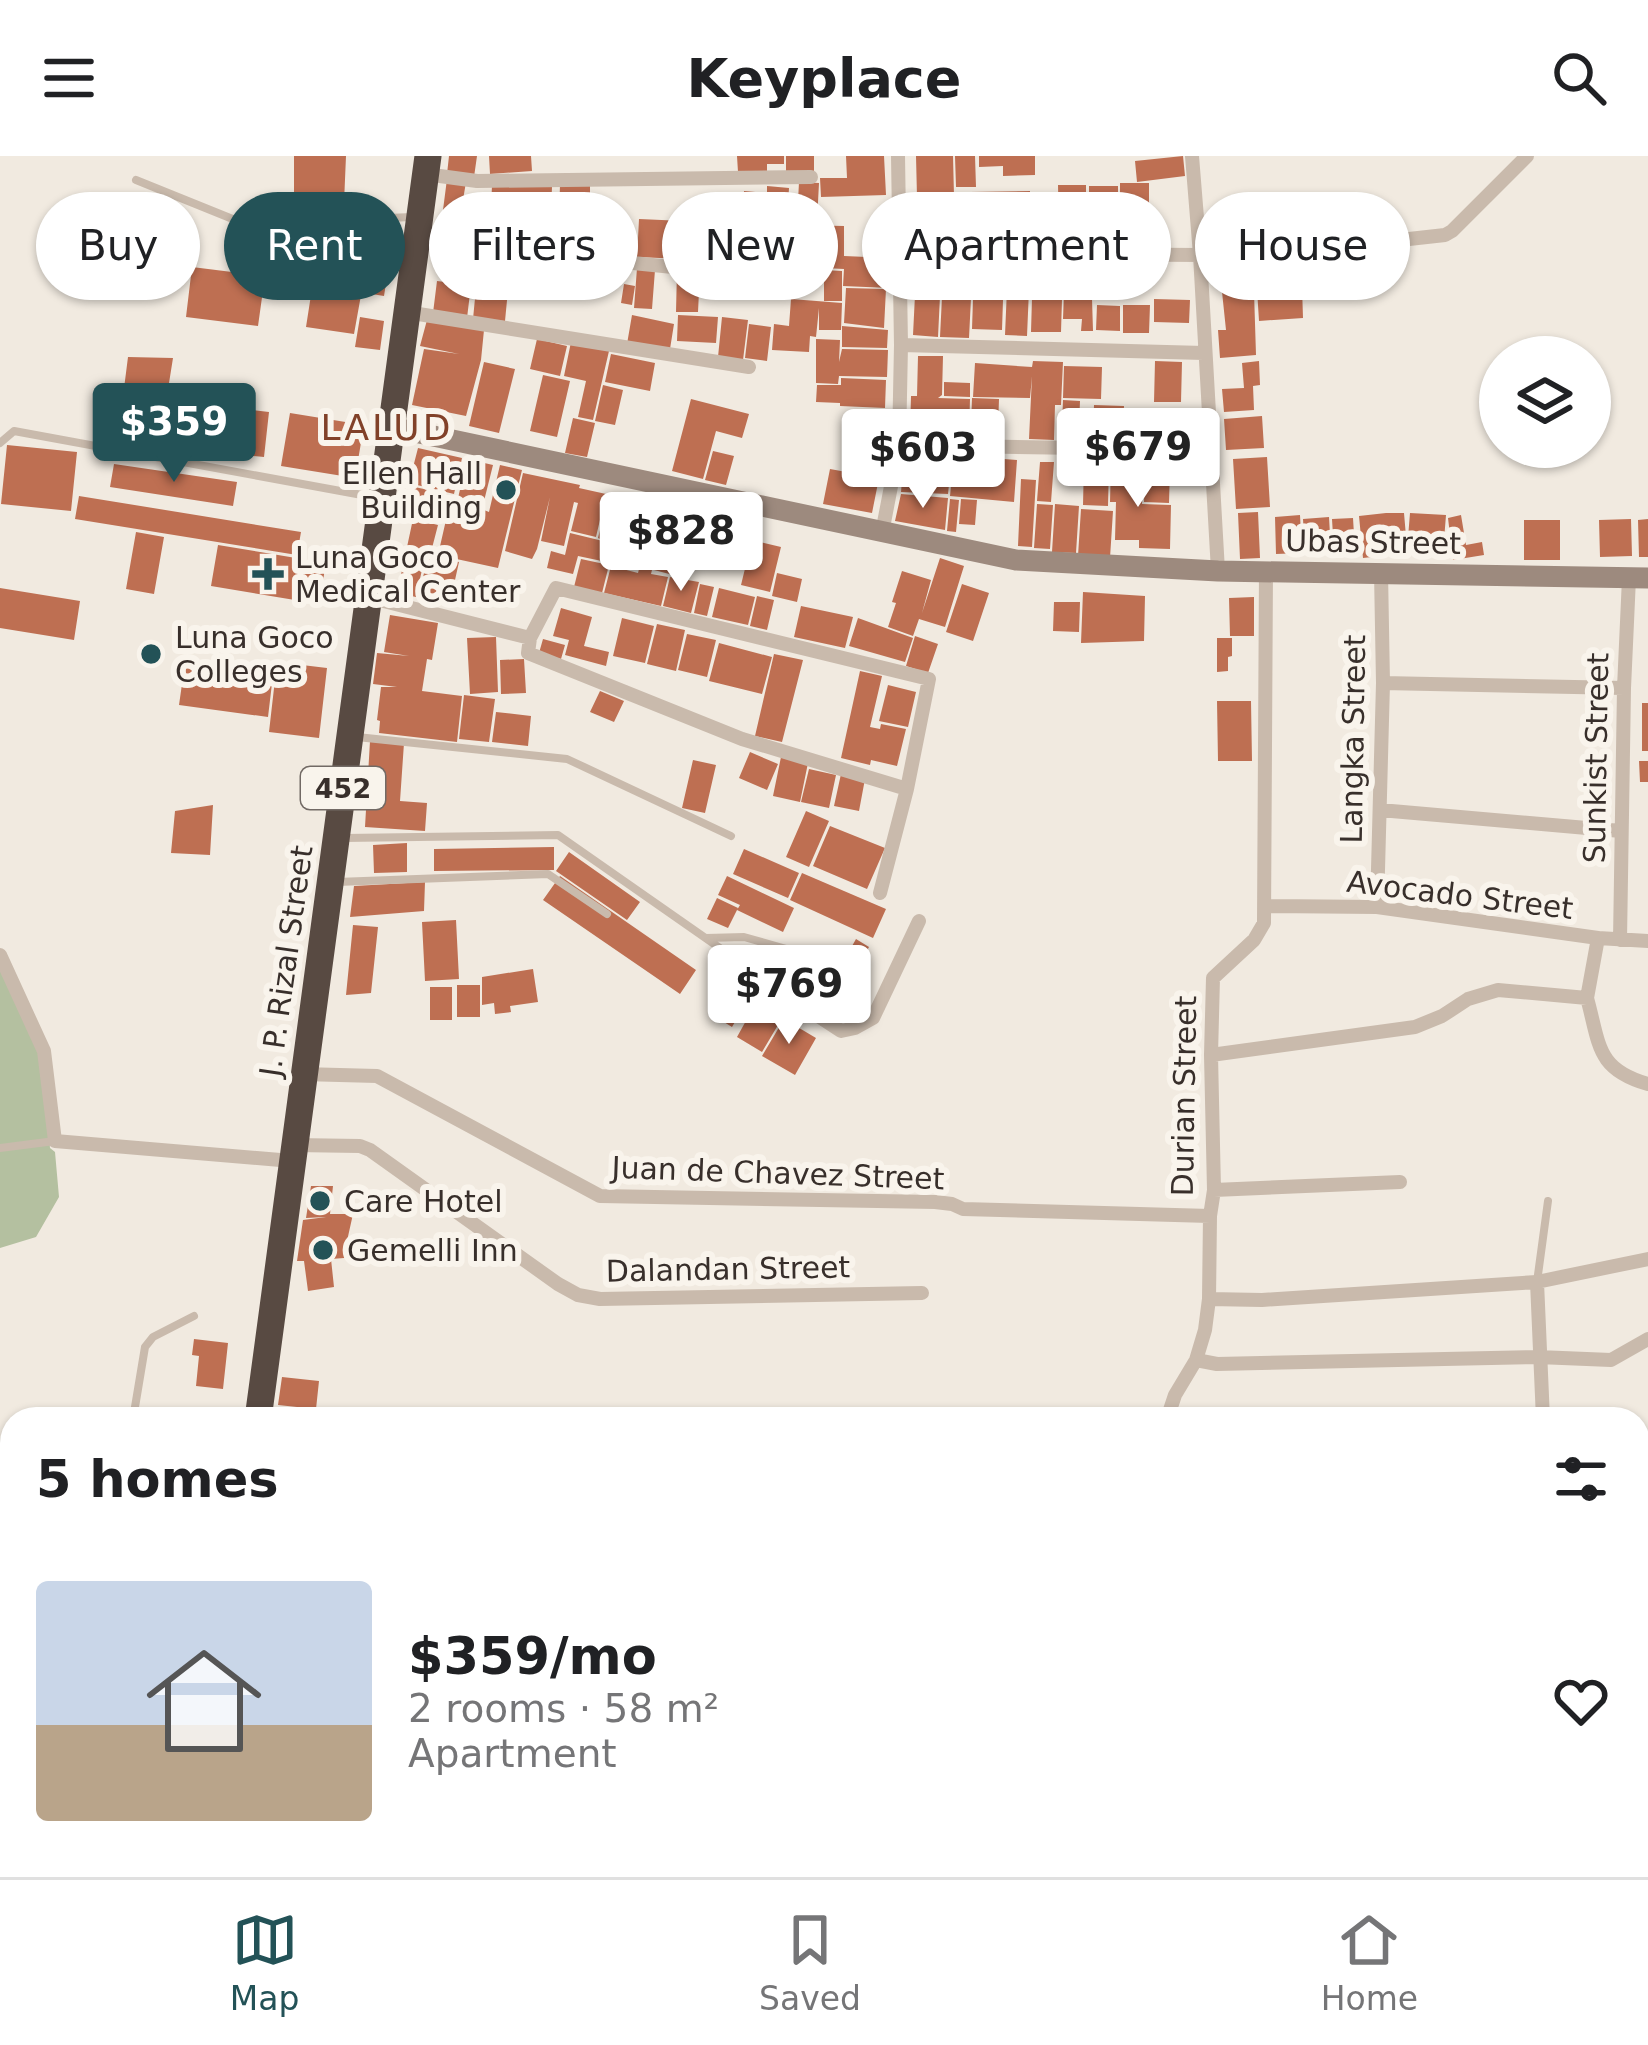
<!DOCTYPE html>
<html lang="en">
<head>
<meta charset="utf-8">
<style>
  :root { --surface:#fff; --page:#f6f6f6; --text:#202124; --muted:#757577; --line:#e0e0e0; --accent:#235257 }
  body { margin:0; font-family:"DejaVu Sans",sans-serif; background:var(--page); color:var(--text); height:100vh; display:flex; flex-direction:column; font-size:45px; white-space:nowrap }
  * { box-sizing:border-box; margin:0 }
  p { font-size:39px; color:var(--muted) }
  .icon { flex:none; width:66px; height:66px; fill:none; stroke:currentColor; stroke-width:2; stroke-linecap:round; stroke-linejoin:round }
  .map { position:relative; flex:1; overflow:hidden }
  .drawer { position:absolute; left:0px; top:1251px; width:1650px; height:471px; display:flex; flex-direction:column; background:var(--surface); border-radius:36px 36px 0 0; box-shadow:0 3px 9px #0004 }
  .drawer>* { flex:none }
  .hud { position:absolute; left:36px; top:36px; width:1578px; height:108px; display:flex; gap:24px }
  .tools { position:absolute; left:1479px; top:180px; display:grid; gap:24px }
  .tools a { display:grid; place-items:center; width:132px; height:132px; border-radius:50%; background:var(--surface); box-shadow:0 3px 9px #0004; font-size:60px }
  .price { position:absolute; translate:-50% -102px; padding:0 27px; border-radius:12px; background:#fff; color:#222; font-size:39px; line-height:78px; filter:drop-shadow(0 3px 6px #0008) }
  .price::after { content:''; position:absolute; left:50%; top:72px; width:36px; height:27px; margin-left:-18px; background:inherit; clip-path:polygon(0 0,100% 0,50% 100%) }
  .price.selected { background:var(--accent); color:#fff }
  ul { padding:0; list-style:none }
  li { display:flex; align-items:center; gap:36px; height:300px; padding:0 36px }
  li span { display:grid; place-items:center; flex:none; width:336px; height:240px; border-radius:12px; color:#555 }
  li>.icon { margin-inline-start:auto }
  span .icon { width:144px; height:144px; fill:#fffc; stroke-width:1 }
  li b { font-size:51px }
  h2 { display:flex; justify-content:space-between; align-items:center; height:144px; padding:0 36px; font-size:51px }
  .chip { padding:0 42px; border-radius:54px; background:var(--surface); box-shadow:0 3px 9px #0004; font-size:42px; line-height:108px }
  .chip.selected { background:var(--accent); color:#fff }
  header { display:flex; justify-content:space-between; align-items:center; height:156px; padding:0 36px; background:var(--surface); font-size:54px; font-weight:700 }
  .menu { display:flex; justify-content:space-around; align-items:center; height:168px; border-top:3px solid var(--line); background:var(--surface); font-size:33px; color:var(--muted) }
  .menu a { display:grid; justify-items:center; gap:6px }
  .menu .selected { color:var(--accent) }
  .map>svg:first-child { display:block }
</style>
</head>
<body>
<header><svg class="icon" aria-label="menu" viewBox="0 0 24 24"><path d="M4 6h16M4 12h16M4 18h16"/></svg>Keyplace<svg class="icon" aria-label="search" viewBox="0 0 24 24"><circle cx="10" cy="10" r="6"/><path d="M15 15l6 6"/></svg></header>
<div class="map">
<svg width="1648" height="1721" viewBox="0 0 1648 1721">
  <rect width="100%" height="100%" fill="#f1eae0"/>
  <!-- green -->
  <path fill="#b4c0a0" d="M0,808L41,899L50,992L55,996L59,1041L36,1081L0,1092Z"/>
  <!-- building -->
  <path fill="#be6f52" d="M294,0H346L344,47H294Z
    M449,0H477L474,21L447,18Z
    M489,0H531L532,15L490,18Z
    M737,0H784V8H767V15L738,16Z
    M786,0H814V16L786,18Z
    M846,0H884L886,39L821,41L820,22H847Z
    M916,0H953L954,40L917,41Z
    M955,0H975L976,31H956Z
    M979,0H1035V19L1003,20V10L979,11Z
    M1183,0L1185,20L1137,26L1135,5Z
    M447,23L466,26L461,56L443,54Z
    M799,26L819,27L817,65H797Z
    M1120,27H1149V56H1120Z
    M560,28L590,29V62H559Z
    M492,29L552,31L551,54L491,53Z
    M1058,29H1086V76H1059Z
    M767,30L789,32L787,65L742,61L744,35L767,37Z
    M1089,30H1118V70H1089Z
    M1030,35V79H971L970,36Z
    M489,55L552,59L550,93L452,88L453,58L487,59L488,77Z
    M639,63L684,65L682,103L637,101Z
    M572,65H585L583,95L553,93L554,67L572,69Z
    M757,65L793,67L791,89L756,87Z
    M690,68L719,70L716,107L688,105Z
    M797,69L844,70V100L890,102L889,132L843,130L844,113L824,112V90H797Z
    M721,71L754,74L751,106L718,104Z
    M757,90L788,92L787,111L755,108Z
    M347,91L386,97L382,118L344,112Z
    M449,92L490,96L486,130L471,129L467,162L433,157L437,125L445,126Z
    M492,97L511,99L507,132L488,130Z
    M529,99L549,101L548,112L527,109Z
    M1301,100L1303,162L1259,165L1257,133L1283,131L1281,101Z
    M551,103L584,108L579,139L547,135Z
    M945,104L972,105L971,139L944,138Z
    M975,104L1004,105L1002,140L973,139Z
    M1253,104L1256,199L1220,202L1218,174H1226L1219,107Z
    M1008,109L1030,110L1027,180L1005,179Z
    M1065,109L1091,110L1093,175H1081L1082,163H1063Z
    M192,111L265,120L258,170L186,161Z
    M637,112L655,114L652,153L634,152Z
    M344,114L387,121L384,140L341,133Z
    M677,114L700,115L698,156H676Z
    M824,114L842,115V145H824Z
    M1035,115L1061,116V140L1034,139Z
    M1095,118L1121,119L1120,143L1094,142Z
    M624,128L635,130L632,149L621,147Z
    M476,132L508,134L505,165L473,163Z
    M846,132L886,133L884,172L844,167Z
    M331,134L361,139L354,178L306,171L311,139L330,142Z
    M915,139L940,140L938,181L913,179Z
    M942,141L971,142L969,182L940,181Z
    M1032,142L1062,143L1061,176H1031Z
    M791,143L842,147L841,174H819V152L816,181L810,180L809,196L772,194L774,168L789,170Z
    M973,143L1003,144L1002,174L972,173Z
    M1154,143L1190,144L1189,167L1154,166Z
    M1097,149L1120,150V175L1096,174Z
    M1123,149H1150L1149,177H1123Z
    M632,159L674,168L670,193L627,188Z
    M678,159L718,161L716,187L677,185Z
    M360,161L384,165L380,194L355,191Z
    M722,161L748,164L743,204L718,201Z
    M427,164L484,174L481,204L466,260L412,249L424,193L459,198L420,190Z
    M749,168L771,171L767,205L745,202Z
    M842,170L888,174L887,192L842,191Z
    M537,183L567,190L560,220L530,213Z
    M816,183L840,184L839,206L842,193L888,194L887,221L839,220L838,228L816,227Z
    M571,186L609,195L593,264L578,261L586,225L564,220Z
    M611,198L655,207L650,235L605,226Z
    M918,200H943L942,239L938,242L970,243L969,276L910,277L911,240H917Z
    M128,201L173,202L162,271L120,264Z
    M1033,205L1063,206L1061,249H1055L1054,284L1029,283L1032,220L1030,242L973,241L975,207L1032,211Z
    M1155,205L1182,206L1181,246H1154Z
    M1259,205L1260,229L1253,230L1254,254L1224,256L1222,233L1244,232L1242,207Z
    M484,206L515,213L499,277L469,270Z
    M1064,210L1102,211L1101,243L1063,242Z
    M543,219L570,225L557,281L530,275Z
    M841,222L886,224L885,252L840,250V247L816,246L817,229H841Z
    M944,226L970,227V241L944,240Z
    M603,229L623,234L615,269L595,265Z
    M972,242L999,243L998,272H971Z
    M691,243L749,258L742,282L716,275L703,323L672,315Z
    M1063,244L1080,245L1079,270L1062,269Z
    M1094,249L1124,250L1123,277L1093,276Z
    M235,252L269,256L264,301L230,298Z
    M290,257L364,269L355,322L281,310Z
    M1262,260L1264,292L1226,294L1224,263Z
    M573,262L595,267L587,301L565,297Z
    M7,289L77,296L71,355L1,348Z
    M418,292L462,302L454,338L409,327Z
    M713,295L734,300L726,329L705,324Z
    M937,299L952,300L948,338L901,336L903,313L936,316Z
    M954,300H964L963,321L976,322L977,301L1017,304L1014,346L950,340Z
    M1267,301L1270,351L1236,353L1233,303Z
    M467,303L493,309L481,357L456,351Z
    M1040,306H1054L1051,346L1037,345Z
    M1084,306L1109,307L1108,350L1083,349Z
    M114,308L237,326L233,350L110,331Z
    M1111,308H1143L1142,348L1171,349L1170,393L1139,392V384H1115L1116,346H1110Z
    M500,309L522,314L498,412L438,399L446,364L479,372L484,354L489,356Z
    M1145,309L1170,310L1169,347L1144,346Z
    M830,313L879,322L872,357L823,348Z
    M523,317L580,329L579,332L606,338L596,381L571,375L578,347L574,346L564,390L541,385L550,341L537,393L532,403L505,395Z
    M1021,323L1036,324L1032,391L1018,390Z
    M410,330L447,338L440,367L403,359Z
    M901,338L948,342L945,374L895,365Z
    M79,340L301,376L297,399L75,363Z
    M950,343L959,344L956,376L947,375Z
    M961,343L977,344L975,369L959,368Z
    M634,345L667,352L651,418L668,421L661,450L604,437L611,410L638,417L639,413L619,409Z
    M1037,348L1053,349L1050,393L1034,392Z
    M1055,348L1079,350L1076,397L1052,396Z
    M1081,353L1113,355L1110,402L1078,400Z
    M1258,356L1260,402L1240,403L1238,357Z
    M1386,357H1404L1407,392L1391,394L1387,370L1389,399L1363,402L1359,360Z
    M1410,357L1446,359L1443,397L1407,394Z
    M696,358L724,363L720,390L691,385Z
    M1300,359L1302,397L1276,398L1275,361Z
    M1461,359L1466,389L1482,386L1484,399L1453,404L1448,362Z
    M667,361L690,367L677,420L654,414Z
    M1329,361L1331,396L1305,398L1303,363Z
    M1353,362L1355,395L1334,396L1332,363Z
    M413,363L438,369L431,396L407,391Z
    M1631,363L1632,400L1600,401L1599,364Z
    M1648,363V401H1639L1638,364Z
    M1524,364H1560V404H1524Z
    M602,366L624,371L616,408L578,400L573,418L547,412L551,395L565,399L570,377L607,386L598,382Z
    M136,376L164,381L154,438L126,433Z
    M752,384L781,391L770,436L741,429Z
    M218,389L326,407L319,448L211,430Z
    M406,396L425,400L416,441L397,437Z
    M428,399L459,406L451,442L420,435Z
    M940,402L964,410L945,471L919,463L913,480L888,471L896,447L892,446L902,415L931,424L922,457Z
    M581,403L609,409L602,437L574,431Z
    M777,417L802,423L797,446L772,440Z
    M670,421L699,426L691,457L663,450Z
    M700,428L714,431L707,460L694,457Z
    M962,428L989,437L973,485L946,476Z
    M0,432L80,445L74,484L0,472Z
    M719,432L755,441L748,469L712,461Z
    M1083,436L1145,440L1144,485L1081,487Z
    M757,440L774,444L767,474L750,470Z
    M1254,441V480H1230L1229,442Z
    M1054,446H1080L1079,476L1053,475Z
    M801,450L853,461L845,492L794,481Z
    M561,452L592,461L584,490L609,496L606,510L565,499L569,484L553,480Z
    M390,459L438,467L432,504L427,503L422,535L462,540L457,586L379,577L380,565L377,564L381,531H397L373,528L377,497L409,500L384,496Z
    M622,462L654,470L645,507L613,500Z
    M858,462L913,482L905,506L849,490Z
    M657,468L685,474L676,515L647,508Z
    M687,478L716,484L707,521L678,514Z
    M915,480L938,488L928,517L906,510Z
    M496,481L498,536L470,538L467,482Z
    M1217,482H1232V500L1228,501V515L1217,516Z
    M543,483L565,489L561,503L539,497Z
    M719,487L772,501L762,538L709,525Z
    M774,498L803,504L782,586L755,580Z
    M524,503L526,537L501,538L500,504Z
    M277,506L327,512L319,582L269,576Z
    M185,507L273,519L268,561L179,549Z
    M860,515L882,520L870,571L880,573L881,568L906,573L897,610L871,604L870,609L841,602Z
    M888,529L916,536L908,571L879,565Z
    M600,535L624,545L614,566L590,556Z
    M464,539L495,543L489,586L459,583Z
    M1217,545H1251L1252,605H1218Z
    M1642,547H1648V595H1642Z
    M496,556L531,560L528,590L492,586Z
    M370,585L404,587L400,645L427,647L425,675L365,671Z
    M750,596L778,608L767,634L739,622Z
    M781,601L808,607L800,646L773,640Z
    M693,604L716,609L705,657L682,652Z
    M1639,605H1648V626H1640Z
    M809,613L836,619L829,652L801,646Z
    M841,618L865,623L859,655L834,650Z
    M213,649L210,699L171,697L175,655Z
    M806,655L829,665L809,711L786,701Z
    M830,670L885,692L867,733L813,710Z
    M407,687V716L374,717L373,689Z
    M554,691V714L434,715V693Z
    M744,693L799,717L788,742L733,718Z
    M569,696L640,746L627,764L556,715Z
    M802,717L886,753L873,782L790,744Z
    M560,720L696,814L680,838L543,744Z
    M727,720L794,752L783,776L737,754L740,749L718,739Z
    M425,726L424,755L350,761L354,730Z
    M717,742L738,752L728,772L707,763Z
    M456,764L459,823L425,825L422,766Z
    M353,769L378,771L371,837L346,839Z
    M856,783L869,791L851,822L838,815Z
    M533,813L538,846L510,850L511,856L495,858L494,847L482,849V821Z
    M457,829H480V861H457Z
    M430,831H452V864H430Z
    M723,836L745,849L732,871L711,858Z
    M752,854L778,869L762,896L737,881Z
    M784,863L816,882L795,919L762,900Z
    M311,1030H333L330,1058H353L347,1085H350L344,1102L331,1103L334,1131L308,1135L304,1105H297L303,1064L326,1061L306,1062Z
    M194,1183L228,1187L223,1233L196,1230L199,1200L192,1199Z
    M282,1221L319,1225L316,1253L278,1249Z
    M117,1710L153,1714L152,1721H116Z
    M70,1714L96,1717L95,1721H70Z"/>
  <g fill="none" stroke-linecap="round" stroke-linejoin="round">
    <!-- lane -->
    <path stroke="#c9baac" stroke-width="8" d="M136,24L245,68L412,61
      M0,287L14,275L373,341
      M357,581L567,603L731,680
      M344,682L558,679L813,857
      M337,726L548,718L607,758
      M706,782L744,781L825,804
      M0,992L55,985
      M1537,1126L1548,1045
      M133,1263L145,1191L153,1181L194,1160
      M0,1334L12,1335"/>
    <!-- street -->
    <path stroke="#c9baac" stroke-width="14" d="M1192,0L1200,99L1218,415
      M425,18L477,25L811,21
      M415,85L792,123
      M900,97L1200,99L1337,91L1445,79L1452,75L1527,0
      M406,156L749,211
      M901,189L1204,197
      M899,289L1210,294
      M882,377L899,289L901,189L898,0
      M368,441L530,482L556,432L929,523L907,633L880,737
      M530,482L528,497L742,583L907,633
      M1383,527L1624,532
      M1380,654L1621,675
      M1266,750L1377,751L1598,782L1648,785
      M1377,751L1383,527L1381,416
      M1620,784L1624,532L1629,422
      M0,799L44,895L55,985L292,1005
      M1587,842C1600,889 1596,913 1648,928
      M815,858L841,875L855,872L873,862L919,765
      M1211,899L1415,871L1442,860L1468,843L1498,834L1587,842L1598,782
      M302,918L377,920L600,1040L935,1046L952,1048L963,1053L1210,1060
      M294,989L360,990L370,994L558,1128L578,1139L600,1143L922,1137
      M1214,1034L1400,1026
      M1537,1126L1543,1263
      M1209,1143L1262,1144L1537,1126L1648,1103
      M1196,1204L1217,1208L1538,1201L1611,1204L1648,1183
      M1167,1263L1175,1239L1196,1204L1205,1174L1209,1143L1210,1060L1214,1034L1211,899L1213,822L1254,784L1264,767L1266,414
      M0,1436L12,1438"/>
    <!-- secondary -->
    <path stroke="#9d8a7e" stroke-width="21" d="M391,271L1016,404L1218,415L1648,422"/>
    <!-- highway -->
    <path stroke="#584a42" stroke-width="27" d="M258,1263L428,0
      M194,1721L196,1710"/>
  </g>
  <!-- markers -->
  <g fill="#235257" stroke="#f9f4ec" stroke-width="4.5">
    <circle cx="506" cy="334" r="12"/>
    <path d="M262 400h12v12h12v12h-12v12h-12v-12h-12v-12h12z"/>
    <circle cx="151" cy="498" r="12"/>
    <circle cx="320" cy="1045" r="12"/>
    <circle cx="323" cy="1094" r="12"/>
  </g>
  <g text-anchor="middle" dominant-baseline="central" stroke-width="12" stroke-linejoin="round" paint-order="stroke">
    <!-- shield labels -->
    <rect fill="#f9f4ec" stroke="#726a65" stroke-width="3" x="301" y="611" width="84" height="42" rx="9"/>
    <g font-size="27" font-weight="bold" fill="#382f2b">
      <text x="343" y="632">452</text>
    </g>
    <!-- poi labels -->
    <g font-size="30" fill="#382f2b" stroke="#f9f4ec" text-anchor="start">
      <text x="482" y="317" text-anchor="end">Ellen Hall<tspan x="482" dy="34">Building</tspan></text>
      <text x="295" y="401">Luna Goco<tspan x="295" dy="34">Medical Center</tspan></text>
      <text x="175" y="481">Luna Goco<tspan x="175" dy="34">Colleges</tspan></text>
      <text x="344" y="1045">Care Hotel</text>
      <text x="347" y="1094">Gemelli Inn</text>
    </g>
    <!-- street labels -->
    <g font-size="30" fill="#382f2b" stroke="#f9f4ec">
      <text transform="translate(1373 386) rotate(1)">Ubas Street</text>
      <text transform="translate(1353 583) rotate(-89)">Langka Street</text>
      <text transform="translate(1596 602) rotate(-89)">Sunkist Street</text>
      <text transform="translate(1460 739) rotate(7)">Avocado Street</text>
      <text transform="translate(286 805) rotate(-82)">J. P. Rizal Street</text>
      <text transform="translate(1184 940) rotate(-89)">Durian Street</text>
      <text transform="translate(778 1017) rotate(2)">Juan de Chavez Street</text>
      <text transform="translate(728 1113) rotate(-1)">Dalandan Street</text>
    </g>
    <!-- quarter labels -->
    <g font-size="36" letter-spacing="3" fill="#814129" stroke="#f9f4ec">
      <text x="387" y="271">LALUD</text>
    </g>
  </g>
</svg>
<div class="tools">
<a><svg class="icon" aria-label="layers" viewBox="0 0 24 24"><path d="M12 4l9 5-9 5-9-5zM3 14l9 5 9-5"/></svg></a>
</div>
<b class="price selected" style="left:174px;top:329px">$359</b>
<b class="price" style="left:1138px;top:354px">$679</b>
<b class="price" style="left:923px;top:355px">$603</b>
<b class="price" style="left:681px;top:438px">$828</b>
<b class="price" style="left:789px;top:891px">$769</b>
<div class="hud">
<a class="chip">Buy</a>
<a class="chip selected">Rent</a>
<a class="chip">Filters</a>
<a class="chip">New</a>
<a class="chip">Apartment</a>
<a class="chip">House</a>
</div>
<section class="drawer">
<h2>5 homes<svg class="icon" aria-label="filters" viewBox="0 0 24 24"><path d="M4 7h16M4 17h16"/><circle cx="9" cy="7" r="2"/><circle cx="15" cy="17" r="2"/></svg></h2>
<ul>
<li><span style="background:linear-gradient(#c9d6e8 60%,#b9a48a 0)"><svg class="icon" aria-label="home" viewBox="0 0 24 24"><path d="M3 11l9-7 9 7M6 9v11h12V9"/></svg></span><div><b>$359/mo</b><p>2 rooms · 58 m²</p><p>Apartment</p></div><svg class="icon" aria-label="heart" viewBox="0 0 24 24"><path d="M12 20l-8-8c-3-5 5-10 8-4 3-6 11-1 8 4z"/></svg></li>
</ul>
</section>
</div>
<nav class="menu">
<a class="selected"><svg class="icon" aria-label="map" viewBox="0 0 24 24"><path d="M3 6l6-2 6 2 6-2v14l-6 2-6-2-6 2zM9 4v14M15 6v14"/></svg>Map</a>
<a><svg class="icon" aria-label="saved" viewBox="0 0 24 24"><path d="M7 4h10v16l-5-4-5 4z"/></svg>Saved</a>
<a><svg class="icon" aria-label="home" viewBox="0 0 24 24"><path d="M3 11l9-7 9 7M6 9v11h12V9"/></svg>Home</a>
</nav>
</body>
</html>
